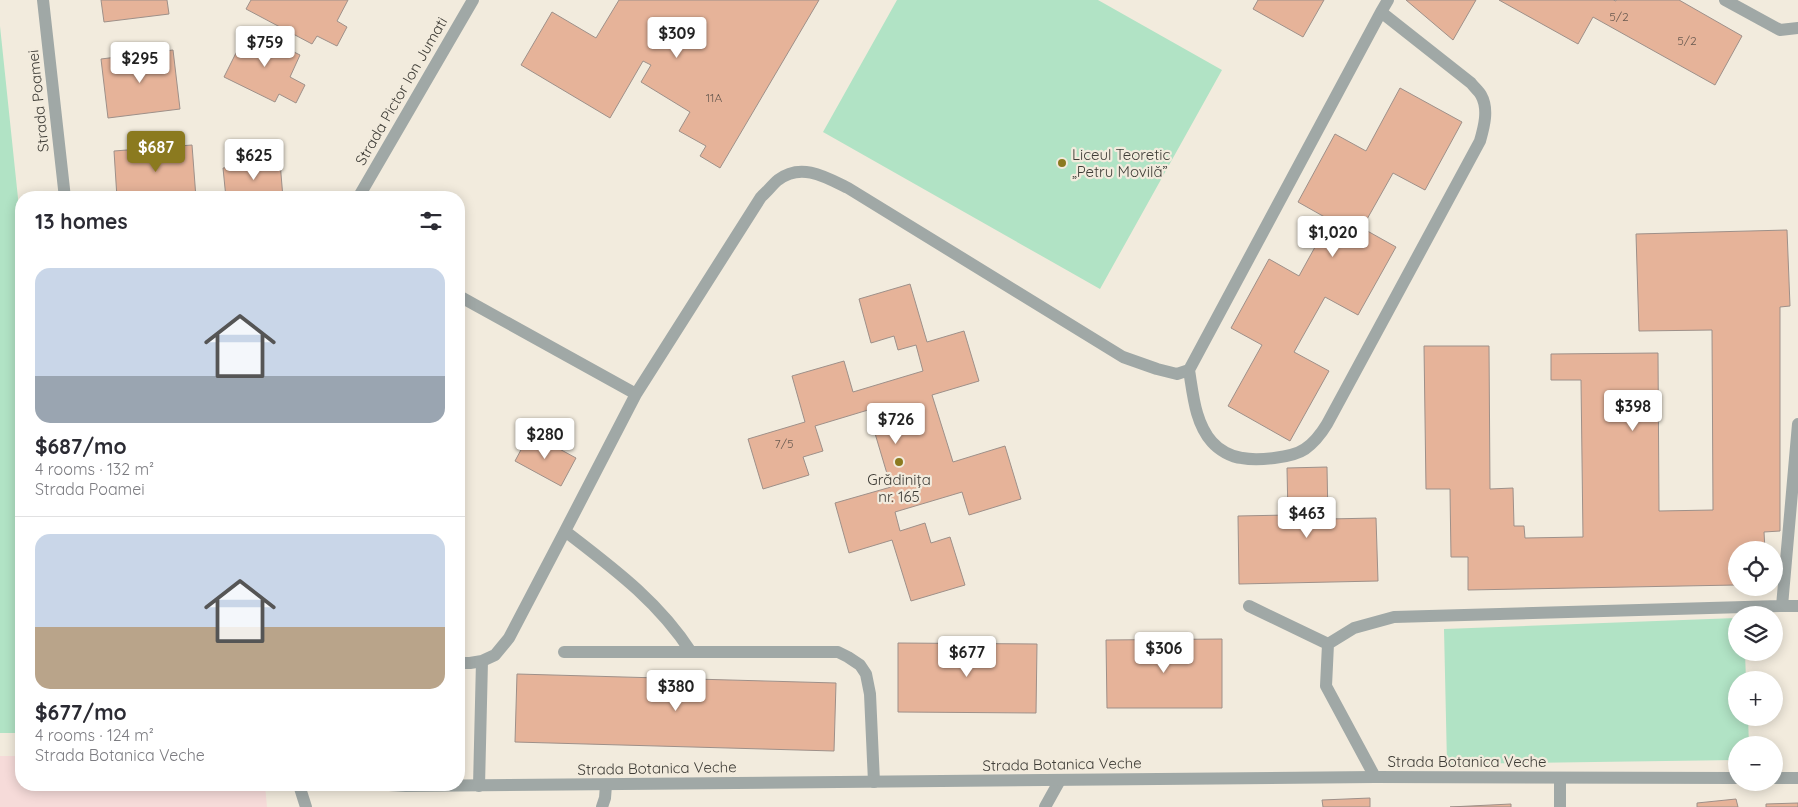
<!DOCTYPE html>
<html lang="en">
<head>
<meta charset="utf-8">
<style>
  :root { --surface:#fff; --page:#f7f7f7; --text:#2b2b33; --muted:#7c7c81; --line:#e1e1e2; --accent:#8b7a1f }
  body { margin:0; font-family:Quicksand,sans-serif; background:var(--page); color:var(--text); height:100vh; display:flex; flex-direction:column; font-size:19px; white-space:nowrap }
  * { box-sizing:border-box; margin:0 }
  p { font-size:16px; color:var(--muted) }
  .icon { flex:none; width:28px; height:28px; fill:none; stroke:currentColor; stroke-width:2; stroke-linecap:round; stroke-linejoin:round }
  .map { position:relative; flex:1; overflow:hidden }
  .details { position:absolute; left:15px; top:191px; width:450px; height:600px; display:flex; flex-direction:column; background:var(--surface); border-radius:20px; box-shadow:0 2px 12px #0003 }
  .details>* { flex:none }
  .fabs { position:absolute; left:1728px; top:541px; display:grid; gap:10px }
  .fabs a { display:grid; place-items:center; width:55px; height:55px; border-radius:50%; background:var(--surface); box-shadow:0 2px 12px #0003; font-size:25px }
  .price { position:absolute; translate:-50% -42px; padding:0 11px; border-radius:5px; background:#fff; color:#222; font-size:16px; line-height:32px; filter:drop-shadow(0 1px 2px #0008) }
  .price::after { content:''; position:absolute; left:50%; top:30px; width:15px; height:11px; margin-left:-8px; background:inherit; clip-path:polygon(0 0,100% 0,50% 100%) }
  .price.on { background:var(--accent); color:#fff }
  ul { padding:0; list-style:none }
  li { display:grid; align-content:center; gap:10px; height:265px; padding:0 20px }
  li+li { border-top:1px solid var(--line) }
  li span { display:grid; place-items:center; height:155px; border-radius:15px; color:#555 }
  li>.icon { margin-inline-start:auto }
  span .icon { width:90px; height:90px; fill:#fffc; stroke-width:1 }
  li b { font-size:21px }
  h2 { display:flex; justify-content:space-between; align-items:center; height:60px; padding:0 20px; font-size:21px }
  .map>svg:first-child { display:block }
</style>
</head>
<body>
<div class="map">
<svg width="1798" height="807" viewBox="0 0 1798 807">
  <rect width="100%" height="100%" fill="#f2ebdd"/>
  <!-- medical -->
  <path fill="#f6dbd9" d="M0,756H21V785H265L267,807H0Z"/>
  <!-- green -->
  <path fill="#b1e3c5" d="M897,0H1098L1222,70L1100,289L823,132Z
    M0,26L21,227V733H0Z
    M1736,618V652L1745,653L1746,680H1736V718H1748L1749,745H1736V760L1447,764L1444,629Z"/>
  <!-- building -->
  <path fill="#e6b399" stroke="#9e9089" d="M101,0H167L169,14L104,22Z
    M251,0H348L337,21L347,27L337,46L317,36L312,44L246,9Z
    M619,0H819L720,168L700,156L706,146L679,131L690,112L641,82L651,65L643,61L610,118L521,65L552,12L596,38Z
    M1258,0H1324L1303,37L1253,9Z
    M1406,0H1476L1453,40Z
    M1499,0H1613L1616,1V0H1679L1742,36L1715,85L1593,17L1578,44Z
    M248,29L300,55L290,77L305,85L296,103L279,94L275,102L224,77Z
    M173,50L180,109L108,118L101,59Z
    M1400,88L1462,122L1425,190L1393,173L1362,228L1396,247L1358,315L1325,297L1294,352L1329,371L1290,441L1228,406L1262,345L1231,328L1269,259L1299,276L1330,220L1298,202L1335,134L1366,151Z
    M192,145L196,198H117L114,151Z
    M280,162L283,198H226L223,168Z
    M1787,230L1790,306L1780,307V531L1764,532L1765,550H1736V585L1468,590V557H1451L1450,489H1426L1424,346H1489L1490,489L1513,488L1514,526H1524L1525,538L1583,537L1581,380H1551V354L1658,353L1659,511L1713,510L1712,330L1639,331L1636,234Z
    M910,284L927,342L964,331L979,381L932,395L953,462L1005,446L1021,499L969,515L962,492L895,512L900,531L925,523L931,543L950,537L965,585L911,601L892,540L849,553L835,503L891,487L868,410L815,426L823,451L803,457L809,475L763,489L748,439L805,422L792,376L844,361L853,392L923,371L916,345L898,350L894,336L871,343L859,299Z
    M530,433L576,458L561,486L515,461Z
    M1327,467L1328,519L1376,518L1378,581L1239,584L1238,516L1288,515L1287,468Z
    M1222,639V708H1107L1106,640Z
    M898,643L1037,644L1036,713L898,712Z
    M517,674L836,683L834,751L515,742Z
    M1370,798V807H1323L1322,800Z
    M1736,799L1738,807H1697V803Z
    M1798,803V807H1766V804Z
    M1511,804V807H1450Z"/>
  <g fill="none" stroke-linecap="round" stroke-linejoin="round">
    <!-- service -->
    <path stroke="#a0a8a6" stroke-width="12" d="M1725,0L1780,30L1798,28
      M1381,12L1388,0
      M459,296L636,394L565,531C613,568 658,601 691,652
      M636,394L761,197C767,192 772,185 778,180C801,162 826,177 848,188L1123,357L1157,369L1177,374L1189,370L1381,12L1471,83C1474,87 1479,91 1481,95C1489,109 1484,127 1480,141L1327,424C1321,434 1315,442 1305,449C1292,458 1257,461 1242,458C1231,457 1219,450 1212,442C1195,423 1193,394 1189,370
      M1249,606L1328,644
      M1782,606H1798
      M564,652H838L848,657L860,665L866,674L870,694L874,782
      M459,663H470L482,661
      M1375,777L1326,686L1328,644L1354,628L1394,617L1782,606L1798,424
      M1560,778V807
      M299,785L306,807
      M479,786L482,661L495,655L509,638L565,531
      M602,807L605,798L606,785
      M1045,807L1060,780"/>
    <!-- minor -->
    <path stroke="#a0a8a6" stroke-width="12" d="M43,0L65,198
      M358,198L473,0
      M1774,778H1798
      M389,785L406,786L1375,777L1736,778"/>
  </g>
  <!-- markers -->
  <g fill="#8b7a1f" stroke="#f2ebdd" stroke-width="2">
    <circle cx="1062" cy="163" r="5"/>
    <circle cx="899" cy="462" r="5"/>
  </g>
  <g text-anchor="middle" dominant-baseline="central" stroke-width="4.5" stroke-linejoin="round" paint-order="stroke">
    <!-- number labels -->
    <g font-size="12" fill="#695a50">
      <text x="1619" y="16">5/2</text>
      <text x="1687" y="40">5/2</text>
      <text x="714" y="97">11A</text>
      <text x="784" y="443">7/5</text>
    </g>
    <!-- street labels -->
    <g font-size="15" fill="#3f3d37" stroke="#f2ebdd">
      <text transform="translate(401 91) rotate(-60)">Strada Pictor Ion Jumati</text>
      <text transform="translate(38 101) rotate(-96)">Strada Poamei</text>
      <text x="1467" y="761">Strada Botanica Veche</text>
      <text transform="translate(1062 764) rotate(-1)">Strada Botanica Veche</text>
      <text transform="translate(657 768) rotate(-1)">Strada Botanica Veche</text>
    </g>
    <!-- poi labels -->
    <g font-size="15" fill="#3f3d37" stroke="#f2ebdd" text-anchor="start">
      <text x="1072" y="154">Liceul Teoretic<tspan x="1072" dy="17">„Petru Movilă”</tspan></text>
      <text x="899" y="479" text-anchor="middle">Grădinița<tspan x="899" dy="17">nr. 165</tspan></text>
    </g>
  </g>
</svg>
<div class="fabs">
<a><svg class="icon" aria-label="locate" viewBox="0 0 24 24"><circle cx="12" cy="12" r="6"/><path d="M12 2v4M12 18v4M2 12h4M18 12h4"/></svg></a>
<a><svg class="icon" aria-label="layers" viewBox="0 0 24 24"><path d="M12 4l9 5-9 5-9-5zM3 14l9 5 9-5"/></svg></a>
<a>+</a>
<a>−</a>
</div>
<b class="price" style="left:677px;top:59px">$309</b>
<b class="price" style="left:265px;top:68px">$759</b>
<b class="price" style="left:140px;top:84px">$295</b>
<b class="price on" style="left:156px;top:173px">$687</b>
<b class="price" style="left:254px;top:181px">$625</b>
<b class="price" style="left:1333px;top:258px">$1,020</b>
<b class="price" style="left:1633px;top:432px">$398</b>
<b class="price" style="left:896px;top:445px">$726</b>
<b class="price" style="left:545px;top:460px">$280</b>
<b class="price" style="left:1307px;top:539px">$463</b>
<b class="price" style="left:1164px;top:674px">$306</b>
<b class="price" style="left:967px;top:678px">$677</b>
<b class="price" style="left:676px;top:712px">$380</b>
<section class="details">
<h2>13 homes<svg class="icon" aria-label="filters" viewBox="0 0 24 24"><path d="M4 7h16M4 17h16"/><circle cx="9" cy="7" r="2"/><circle cx="15" cy="17" r="2"/></svg></h2>
<ul>
<li><span style="background:linear-gradient(#c9d6e8 70%,#9aa5b1 0)"><svg class="icon" aria-label="home" viewBox="0 0 24 24"><path d="M3 11l9-7 9 7M6 9v11h12V9"/></svg></span><div><b>$687/mo</b><p>4 rooms · 132 m²</p><p>Strada Poamei</p></div></li>
<li><span style="background:linear-gradient(#c9d6e8 60%,#b9a48a 0)"><svg class="icon" aria-label="home" viewBox="0 0 24 24"><path d="M3 11l9-7 9 7M6 9v11h12V9"/></svg></span><div><b>$677/mo</b><p>4 rooms · 124 m²</p><p>Strada Botanica Veche</p></div></li>
</ul>
</section>
</div>
</body>
</html>
